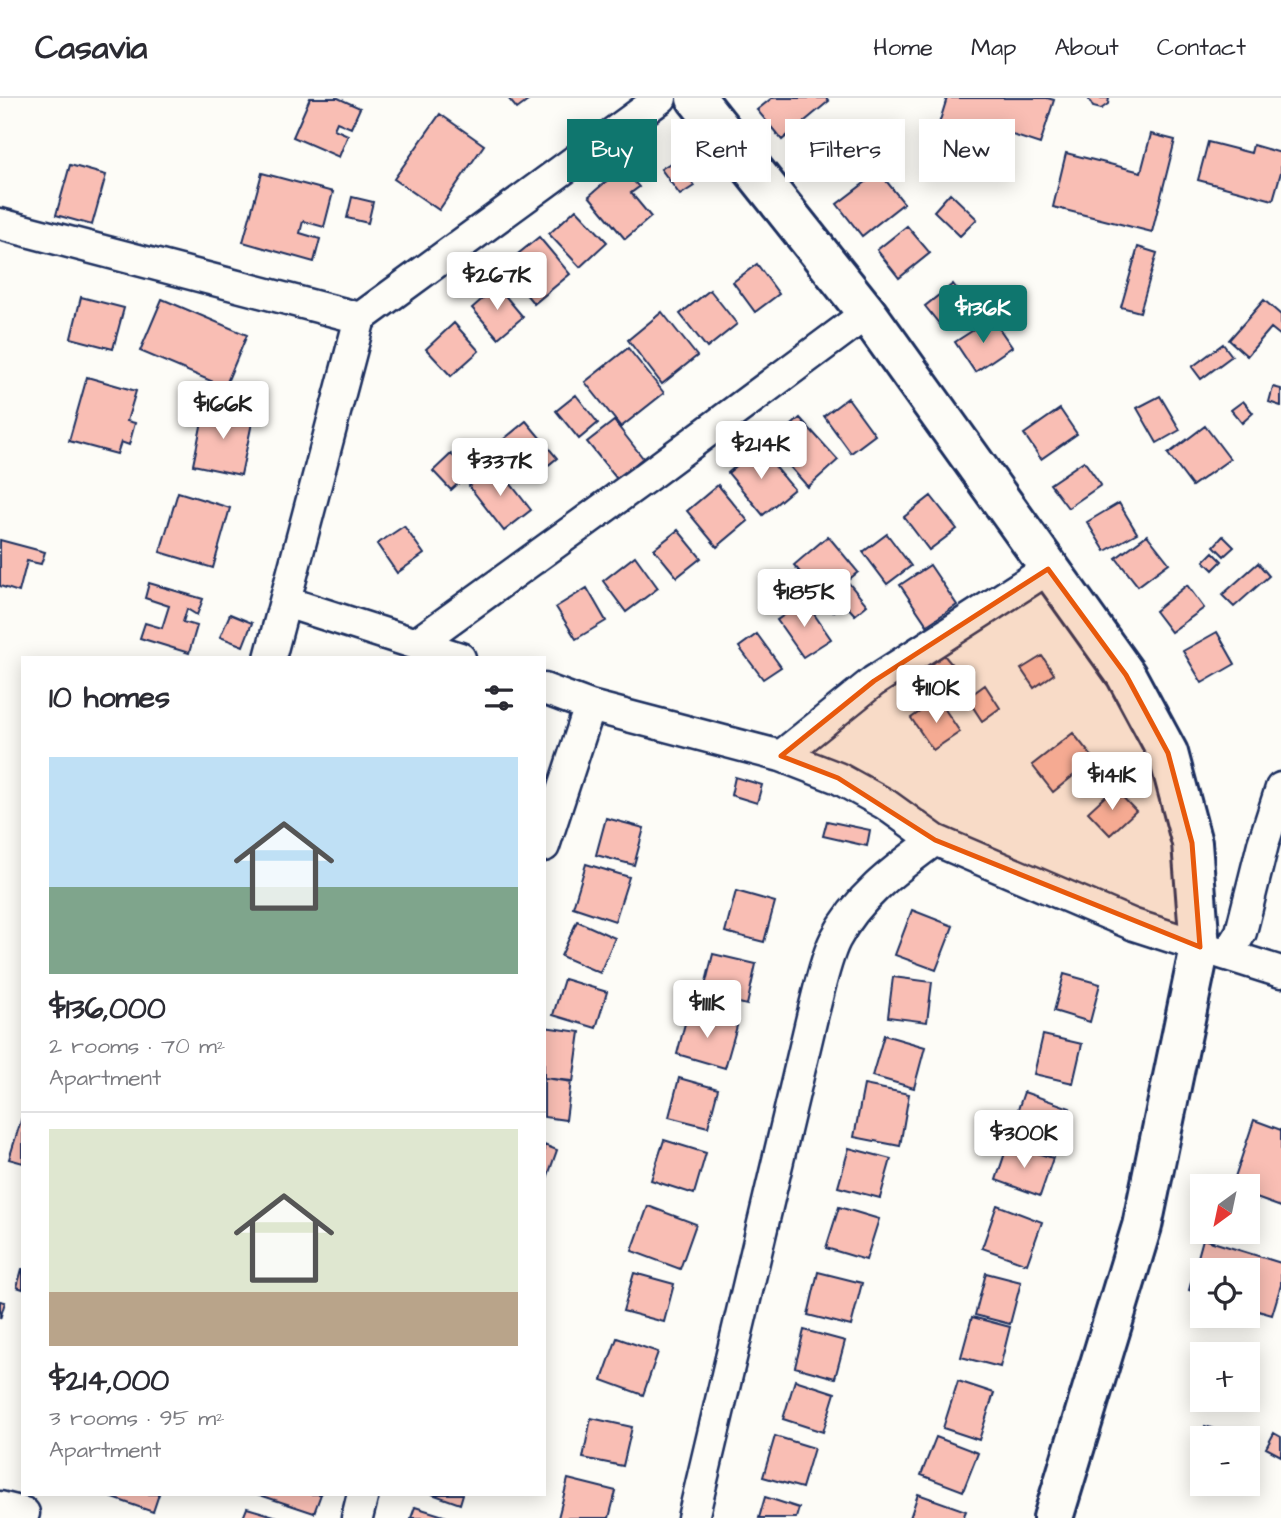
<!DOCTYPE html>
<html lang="en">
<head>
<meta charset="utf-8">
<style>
  :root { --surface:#fff; --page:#f7f7f7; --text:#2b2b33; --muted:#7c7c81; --line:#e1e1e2; --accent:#0f766e }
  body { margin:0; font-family:"Architects Daughter",sans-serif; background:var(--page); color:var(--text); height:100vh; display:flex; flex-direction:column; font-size:26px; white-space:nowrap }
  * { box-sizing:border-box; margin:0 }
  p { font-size:23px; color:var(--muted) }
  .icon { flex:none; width:38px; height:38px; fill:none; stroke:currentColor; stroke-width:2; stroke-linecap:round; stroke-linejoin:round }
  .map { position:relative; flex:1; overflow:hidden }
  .side { position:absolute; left:21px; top:558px; width:525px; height:840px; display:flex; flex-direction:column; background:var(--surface); border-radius:0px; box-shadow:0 4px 18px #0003 }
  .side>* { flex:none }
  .hud { position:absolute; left:567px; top:21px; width:609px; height:63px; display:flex; gap:14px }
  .needle { width:46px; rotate:213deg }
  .buttons { position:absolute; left:1190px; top:1076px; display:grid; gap:14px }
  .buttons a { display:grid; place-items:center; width:70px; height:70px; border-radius:0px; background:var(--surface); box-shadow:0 4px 18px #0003; font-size:35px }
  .price { position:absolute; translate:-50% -60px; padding:0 16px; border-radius:7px; background:#fff; color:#222; font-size:23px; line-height:46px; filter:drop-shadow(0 2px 4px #0008) }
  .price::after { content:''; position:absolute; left:50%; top:42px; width:21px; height:16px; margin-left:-10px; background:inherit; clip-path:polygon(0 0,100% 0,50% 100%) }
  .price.on { background:var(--accent); color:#fff }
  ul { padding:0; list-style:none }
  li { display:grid; align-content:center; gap:14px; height:371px; padding:0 28px }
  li+li { border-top:2px solid var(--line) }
  li span { display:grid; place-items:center; height:217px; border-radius:0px; color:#555 }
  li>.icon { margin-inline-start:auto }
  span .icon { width:126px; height:126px; fill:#fffc; stroke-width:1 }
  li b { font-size:30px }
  h2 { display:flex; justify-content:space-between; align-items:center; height:84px; padding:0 28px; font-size:30px }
  .tag { padding:0 24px; border-radius:0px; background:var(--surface); box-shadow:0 4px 18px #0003; font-size:24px; line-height:63px }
  .tag.on { background:var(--accent); color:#fff }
  header { display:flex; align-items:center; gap:42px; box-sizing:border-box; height:98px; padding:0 35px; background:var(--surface); border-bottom:2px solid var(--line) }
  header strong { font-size:33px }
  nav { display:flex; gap:38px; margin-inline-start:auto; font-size:24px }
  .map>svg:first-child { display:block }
</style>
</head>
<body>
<header>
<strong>Casavia</strong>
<nav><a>Home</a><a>Map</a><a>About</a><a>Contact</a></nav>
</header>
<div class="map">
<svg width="1281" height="1420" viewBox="0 0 1281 1420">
  <rect width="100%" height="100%" fill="#fdfcf7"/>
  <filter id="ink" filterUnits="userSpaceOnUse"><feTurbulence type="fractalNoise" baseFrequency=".0143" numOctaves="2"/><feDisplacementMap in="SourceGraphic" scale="14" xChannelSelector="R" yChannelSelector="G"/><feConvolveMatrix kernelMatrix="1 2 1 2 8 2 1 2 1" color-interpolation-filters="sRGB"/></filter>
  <g filter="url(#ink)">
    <!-- building -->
    <path fill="#f9beb4" stroke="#1b2f5e" stroke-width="2" d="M310,0H338L360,10L351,30L337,24L334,31L348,37L339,59L293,39Z
      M508,0H532L517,11Z
      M772,0H826L829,3L782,42L757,12Z
      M947,0H1047L1054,2L1040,46L991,30L986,45L938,29Z
      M1088,0H1109L1108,6L1101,11L1093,9Z
      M440,16L484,47L439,112L394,81Z
      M1151,36L1175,42L1152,134L1053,109L1066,55L1141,74Z
      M1208,44L1251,55L1253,47L1281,55V74L1273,102L1198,82Z
      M677,61L694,88L680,97L661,71Z
      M70,67L106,77L92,127L56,117Z
      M622,70L639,89L631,95L651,119L625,141L589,98Z
      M879,74L904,105L862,138L837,106Z
      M262,75L333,94L324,129L303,123L300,135L320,141L314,164L243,144Z
      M950,95L977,121L960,138L934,113Z
      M352,99L373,104L368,125L347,120Z
      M576,111L607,144L580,169L549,136Z
      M907,128L930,155L899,180L877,152Z
      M539,139L570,176L534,206L503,168Z
      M1138,149L1157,155L1140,214L1121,209Z
      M757,166L779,196L755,214L733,184Z
      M953,186L969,206L941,228L925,208Z
      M497,188L523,219L498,240L472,210Z
      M710,192L737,226L707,250L680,216Z
      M81,199L124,210L113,251L71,240Z
      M162,201L247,237L225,289L140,253Z
      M1264,202L1281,217V238L1271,230L1247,258L1229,242Z
      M662,214L697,258L662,286L628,242Z
      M992,220L1012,249L975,274L955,244Z
      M454,225L479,253L451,278L426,251Z
      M1223,246L1232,258L1201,281L1192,269Z
      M628,250L664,295L621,329L585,284Z
      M87,279L136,293L127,323L135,325L129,347L121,344L117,356L69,343Z
      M1273,289L1281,291V308L1269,304Z
      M576,297L598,325L579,341L556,313Z
      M1160,298L1180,332L1157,345L1137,310Z
      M848,300L875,337L851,355L824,318Z
      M1243,303L1253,315L1242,325L1231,312Z
      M205,309L253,320L241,377L193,367Z
      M1060,311L1077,336L1041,361L1024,336Z
      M800,320L838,362L808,389L770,346Z
      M526,323L557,360L529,383L498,346Z
      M614,323L643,360L617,381L587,344Z
      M1205,328L1230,361L1192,388L1168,356Z
      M759,349L794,391L763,417L728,375Z
      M451,356L470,375L451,392L433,373Z
      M1084,363L1101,387L1068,410L1050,386Z
      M496,367L531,412L504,433L469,388Z
      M718,387L748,423L717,449L687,413Z
      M178,394L230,410L213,470L160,454Z
      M931,398L957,431L929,452L904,419Z
      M1119,405L1137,435L1105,453L1087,424Z
      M404,428L424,456L397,475L377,446Z
      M678,432L701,460L677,479L654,451Z
      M887,436L911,468L887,486L863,454Z
      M1147,437L1169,465L1138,488L1116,460Z
      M828,438L858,474L847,483L867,507L855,517L844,505L833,514L794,467Z
      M1223,438L1234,449L1224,458L1214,448Z
      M0,442L45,454L41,466L27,463L19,494L0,488Z
      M1213,454L1222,463L1213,472L1204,463Z
      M635,458L658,490L626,514L603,483Z
      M1258,465L1269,478L1234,509L1222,497Z
      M930,467L957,507L927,527L900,487Z
      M149,485L203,501L197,517L187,511L183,524L197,528L189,555L140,540L145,525L162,530L169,508L145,500Z
      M1187,487L1204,510L1171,534L1155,513Z
      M587,490L606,523L576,541L556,509Z
      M805,503L831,541L803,559L777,522Z
      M230,516L252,525L243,548L220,539Z
      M1217,534L1235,566L1202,585L1183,553Z
      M757,536L781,569L763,581L739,549Z
      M944,557L954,569L941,579L931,567Z
      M1042,558L1054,576L1034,590L1021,571Z
      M985,587L1000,610L982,623L967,600Z
      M938,601L960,634L933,652L911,620Z
      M1073,635L1094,661L1053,694L1032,667Z
      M735,679L762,687L757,705L731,697Z
      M1114,690L1136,713L1110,737L1088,714Z
      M606,720L644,730L634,767L596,757Z
      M827,723L870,732L867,748L823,738Z
      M586,766L629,779L615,823L573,809Z
      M736,793L775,804L764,844L725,834Z
      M912,812L953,828L936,872L895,857Z
      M577,823L615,840L600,875L561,858Z
      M713,856L756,866L747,907L703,896Z
      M1064,876L1100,886L1090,924L1054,913Z
      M893,879L932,884L927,924L888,919Z
      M564,881L607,894L596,930L553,917Z
      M688,914L737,928L725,970L677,956Z
      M544,929L580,934L573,984L544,980Z
      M884,937L925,949L914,990L872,978Z
      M1043,937L1082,946L1073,985L1034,976Z
      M544,980L571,983L566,1022L544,1019Z
      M679,980L718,991L708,1029L669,1019Z
      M864,987L909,996L900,1048L854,1039Z
      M1024,994L1070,1010L1059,1044L1012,1029Z
      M23,1016V1065L9,1061Z
      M1254,1022L1281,1032V1109L1248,1097V1088H1232Z
      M664,1042L706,1055L694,1096L651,1082Z
      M1008,1046L1053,1060L1040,1098L996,1082Z
      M544,1047L557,1052L545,1086H544Z
      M849,1050L891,1061L880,1100L838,1089Z
      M997,1107L1042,1124L1027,1166L982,1150Z
      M648,1108L696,1126L680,1171L632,1153Z
      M839,1109L879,1121L866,1162L826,1150Z
      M1203,1141L1281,1165V1187L1272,1217L1248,1210V1172H1202V1196L1189,1192Z
      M22,1171H23V1191L17,1189Z
      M818,1174L862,1185L851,1228L808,1217Z
      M634,1175L674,1186L664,1224L623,1213Z
      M986,1175L1021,1184L1010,1226L975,1217Z
      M0,1203L5,1204L0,1221Z
      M972,1219L1010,1229L1000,1269L961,1259Z
      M804,1232L845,1243L835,1280L795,1269Z
      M617,1240L658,1254L643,1297L602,1282Z
      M795,1282L835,1295L823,1334L783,1321Z
      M958,1283L994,1295L979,1342L943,1330Z
      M591,1320L632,1329L623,1368L583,1360Z
      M1205,1328L1242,1340H1202V1343H1200Z
      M1274,1335L1281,1339V1358L1266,1350Z
      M775,1338L814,1350L802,1390L763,1379Z
      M936,1339L978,1355L963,1393L921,1377Z
      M1248,1342L1257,1345L1252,1360L1248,1358Z
      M568,1381L616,1393L609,1420H558Z
      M102,1396H159L153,1414Z
      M257,1396H321L314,1415Z
      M432,1396H463L460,1406Z
      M918,1396L966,1413L963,1420H910Z
      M765,1399L799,1410L796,1420H759Z
      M415,1409L450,1420H411Z
      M247,1410L281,1420H243Z"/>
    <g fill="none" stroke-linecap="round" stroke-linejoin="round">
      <!-- street casing -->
      <g stroke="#1b2f5e" stroke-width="35">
        <path id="street" d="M0,126L360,220L661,0
          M286,504L460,560
          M416,546L645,380L867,215
          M270,560L360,220
          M544,591L590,608L781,658L838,680L885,706L935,742L1134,827L1227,857L1241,834L1263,746L1281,690
          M781,658L874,583L1048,471
          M544,748L590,608
          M1227,857L1281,874
          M0,1409L24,1415
          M357,1420L363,1396
          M693,1420L813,915C819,893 825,862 835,842C858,798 896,771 935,742"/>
      </g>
      <!-- secondary casing -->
      <g stroke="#1b2f5e" stroke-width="44">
        <path id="secondary" d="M696,0L867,215L1126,577L1168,655L1192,745L1200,849L1142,1128L1053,1420"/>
      </g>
      <!-- street -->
      <use href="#street" stroke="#fdfcf7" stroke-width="30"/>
      <!-- secondary -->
      <use href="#secondary" stroke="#fdfcf7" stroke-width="38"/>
    </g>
  </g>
  <!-- marked area -->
  <path fill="#e8590c" fill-opacity="0.2" stroke="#e8590c" stroke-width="5" stroke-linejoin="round" d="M1048,471L1126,577L1168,655L1192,745L1200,849L935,742L838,680L781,658L874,583Z"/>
</svg>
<div class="buttons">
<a><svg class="needle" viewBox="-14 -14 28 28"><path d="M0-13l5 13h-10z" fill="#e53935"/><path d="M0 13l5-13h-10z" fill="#7c7c81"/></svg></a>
<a><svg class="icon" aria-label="locate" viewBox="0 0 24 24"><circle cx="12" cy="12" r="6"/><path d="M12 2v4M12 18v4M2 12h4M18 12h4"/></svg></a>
<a>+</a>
<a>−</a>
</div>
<b class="price" style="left:497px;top:214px">$267K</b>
<b class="price on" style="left:983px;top:247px">$136K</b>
<b class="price" style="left:223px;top:343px">$166K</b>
<b class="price" style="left:761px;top:383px">$214K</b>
<b class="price" style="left:500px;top:400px">$337K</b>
<b class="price" style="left:804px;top:531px">$185K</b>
<b class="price" style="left:936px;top:627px">$110K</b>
<b class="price" style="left:1112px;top:714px">$141K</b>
<b class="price" style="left:707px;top:942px">$111K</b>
<b class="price" style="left:1024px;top:1072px">$300K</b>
<div class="hud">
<a class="tag on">Buy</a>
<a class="tag">Rent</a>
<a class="tag">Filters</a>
<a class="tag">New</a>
</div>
<section class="side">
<h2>10 homes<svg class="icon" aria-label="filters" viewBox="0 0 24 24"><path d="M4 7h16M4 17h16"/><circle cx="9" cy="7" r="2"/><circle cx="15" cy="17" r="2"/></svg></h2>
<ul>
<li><span style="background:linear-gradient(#bfe0f5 60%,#7fa58c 0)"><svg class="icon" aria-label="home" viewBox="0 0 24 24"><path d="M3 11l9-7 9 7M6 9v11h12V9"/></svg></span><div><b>$136,000</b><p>2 rooms · 70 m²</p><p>Apartment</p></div></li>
<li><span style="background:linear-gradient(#dfe7d0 75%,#b9a48a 0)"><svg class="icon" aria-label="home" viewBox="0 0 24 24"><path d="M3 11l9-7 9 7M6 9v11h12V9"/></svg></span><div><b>$214,000</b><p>3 rooms · 95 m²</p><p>Apartment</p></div></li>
</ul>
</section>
</div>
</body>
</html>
